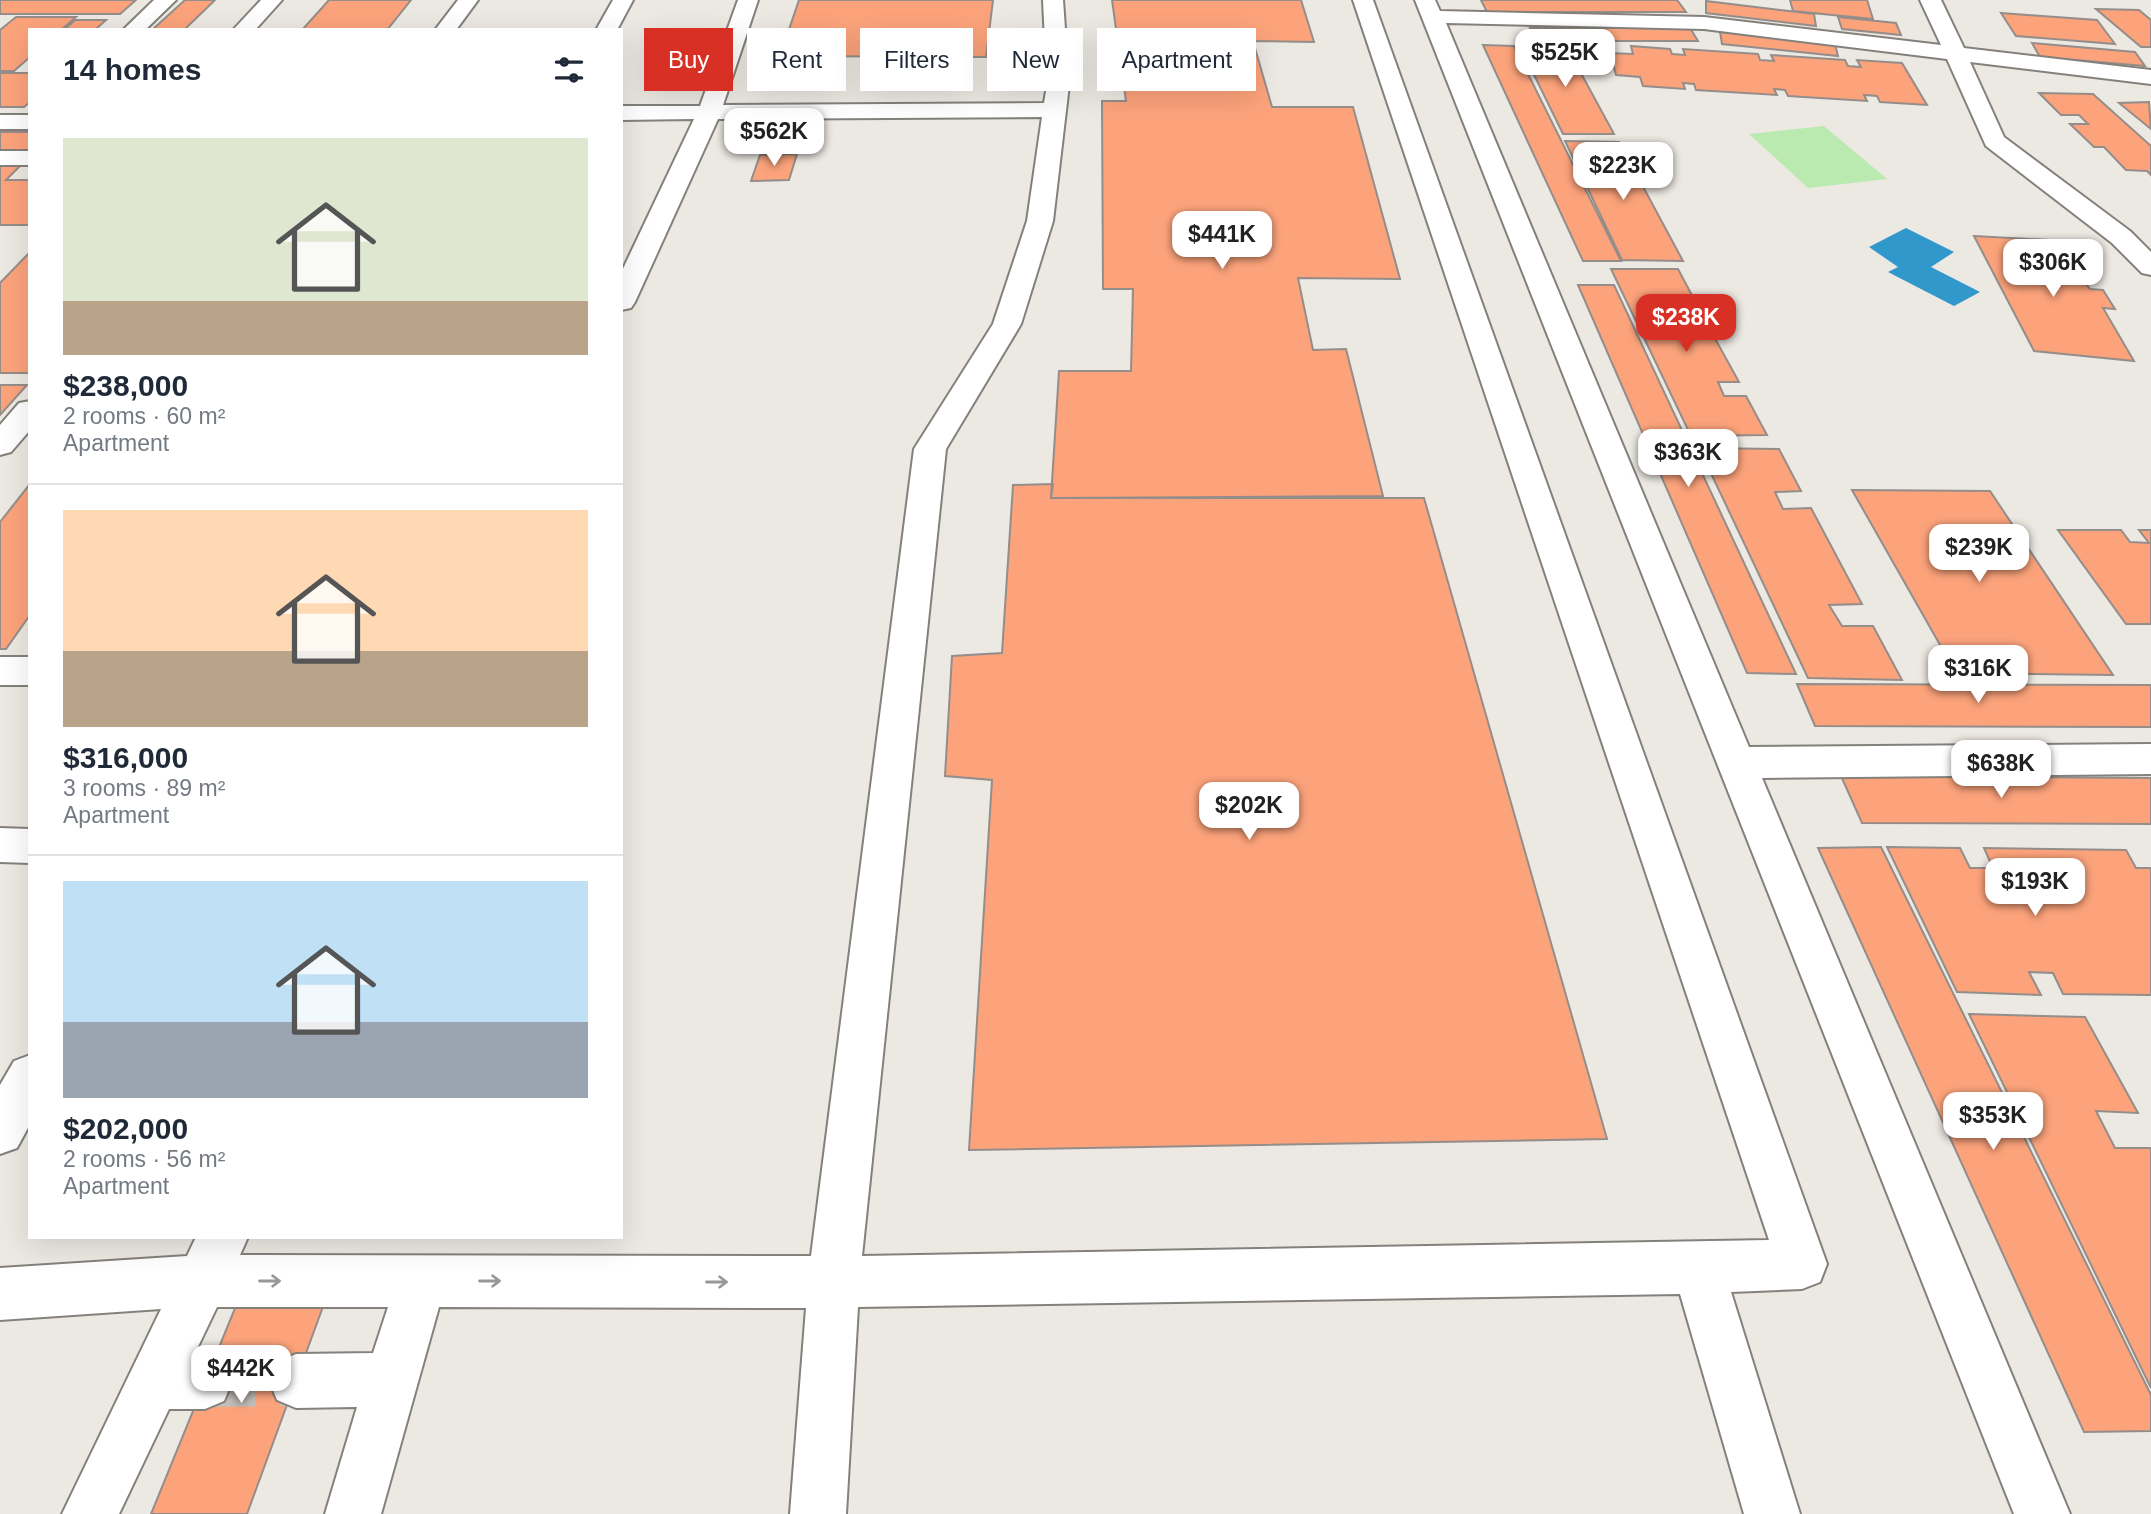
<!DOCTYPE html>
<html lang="en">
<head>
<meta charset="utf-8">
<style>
  :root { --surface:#fff; --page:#f2f2f3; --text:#1f2937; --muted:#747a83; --line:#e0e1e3; --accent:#d93025 }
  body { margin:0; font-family:Helvetica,sans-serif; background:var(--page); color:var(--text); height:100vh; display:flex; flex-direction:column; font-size:26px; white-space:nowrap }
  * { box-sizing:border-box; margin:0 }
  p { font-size:23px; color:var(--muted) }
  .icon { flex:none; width:38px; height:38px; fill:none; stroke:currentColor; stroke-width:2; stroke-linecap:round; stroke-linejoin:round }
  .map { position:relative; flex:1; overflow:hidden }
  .side { position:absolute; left:28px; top:28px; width:595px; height:1211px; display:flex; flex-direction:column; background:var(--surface); border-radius:0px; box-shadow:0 7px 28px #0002 }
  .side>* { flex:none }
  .hud { position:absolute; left:644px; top:28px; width:665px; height:63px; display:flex; gap:14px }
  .price { position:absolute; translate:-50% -60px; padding:0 16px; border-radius:14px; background:#fff; color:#222; font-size:23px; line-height:46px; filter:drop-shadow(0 2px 4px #0008) }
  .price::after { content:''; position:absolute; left:50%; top:42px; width:21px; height:16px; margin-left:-10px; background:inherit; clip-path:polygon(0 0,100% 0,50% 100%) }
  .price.selected { background:var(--accent); color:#fff }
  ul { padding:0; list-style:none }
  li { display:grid; align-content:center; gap:14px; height:371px; padding:0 35px }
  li+li { border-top:2px solid var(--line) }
  li span { display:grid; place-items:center; height:217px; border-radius:0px; color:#555 }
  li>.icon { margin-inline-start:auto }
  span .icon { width:126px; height:126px; fill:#fffc; stroke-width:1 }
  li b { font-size:30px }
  h2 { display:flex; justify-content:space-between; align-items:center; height:84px; padding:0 35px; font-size:30px }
  .pill { padding:0 24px; border-radius:0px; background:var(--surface); box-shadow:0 7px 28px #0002; font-size:24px; line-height:63px }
  .pill.selected { background:var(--accent); color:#fff }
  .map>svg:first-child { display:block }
</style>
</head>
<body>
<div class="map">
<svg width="2151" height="1514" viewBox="0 0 2151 1514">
  <rect width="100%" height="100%" fill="#ece8e2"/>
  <!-- green -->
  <path fill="#bbeab1" d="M1824,126L1887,179L1808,188L1749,134Z"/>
  <!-- water -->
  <path fill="#3198cb" d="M1906,228L1954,252L1931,267L1980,292L1954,306L1888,272L1898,267L1869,247Z"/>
  <!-- building -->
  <path fill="#fca37b" stroke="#948d8a" stroke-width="2" d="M0,0H136L120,14H0Z
    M185,0H215L184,30H152Z
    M329,0H411L387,30H302Z
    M799,0H993L986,57L780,56Z
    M1112,0H1301L1314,42L1253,41L1272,107H1353L1400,279L1298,278L1313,350L1346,349L1383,496L1051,498L1059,371H1131L1133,289H1103L1102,101H1126Z
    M1481,0H1677L1686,12H1487Z
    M1790,0H1867L1873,19L1793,11Z
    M1706,1L1814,14L1816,26L1706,13Z
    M2096,9L2139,10L2151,20V47H2141Z
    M2001,13L2097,20L2115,44L2016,36Z
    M16,17H76L61,30H30V57L14,71H0V30Z
    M1838,17L1896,23L1901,35L1842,29Z
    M75,20H106L95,30H64Z
    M1530,28H1690L1698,41H1536Z
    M1720,32L1835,44L1838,56L1722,44Z
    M1518,42H1564L1614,134H1563Z
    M2032,43L2135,52L2145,66L2040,57Z
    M1483,45L1514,46L1621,261H1583Z
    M1631,46L1670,49L1672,54L1685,55L1683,49L1758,54L1760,60L1774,61L1771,55L1845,60L1848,66L1861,67L1857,60L1902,63L1927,105L1880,102L1877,96L1864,95L1867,101L1788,96L1785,90L1774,89L1777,95L1696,90L1694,84L1683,83L1685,89L1643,86L1640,77L1616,75L1610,53L1633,54Z
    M0,73H30V102L24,107H0Z
    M2039,93L2093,94L2151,146V175L2147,171L2126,170L2104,147H2094L2070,124H2088L2079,115H2061Z
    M2149,102L2151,129L2119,103Z
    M0,132H30V150H0Z
    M1565,141L1619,142L1683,261L1622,260Z
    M797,154L789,180L751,181L760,155Z
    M0,166H20L6,180H30V225H0Z
    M1974,236L2050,240L2090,289L2103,290L2115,309L2103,308L2134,361L2034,351Z
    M30,252V373H0V283Z
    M1611,269H1678L1695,301L1674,300L1680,313H1701L1739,382H1718L1724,396H1746L1767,435L1691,436Z
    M1578,285H1614L1796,674L1747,673Z
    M0,385H27L0,415Z
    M1699,448L1779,449L1801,491L1775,492L1783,509L1811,508L1862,604L1829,605L1842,626H1873L1902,680L1808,678Z
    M30,484V615L6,649H0V522Z
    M1053,484L1051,498H1424L1607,1139L969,1150L992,780L945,776L952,656L1002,653L1013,485Z
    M1852,490L1990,491L2113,675L1956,673Z
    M2058,530H2121L2130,542L2149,543L2139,530H2151V624H2126Z
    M1797,684L2151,685V727L1815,726Z
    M1841,776L2151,778V824L1862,823Z
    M1881,847L2151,1395V1431L2084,1432L1818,848Z
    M1887,847L1960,848L1970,868H1993L1984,848L2126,850L2136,868H2151V995L2063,994L2053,973L2029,972L2041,995L1957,992Z
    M1969,1014L2085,1017L2138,1113L2096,1111L2115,1148H2151V1388Z
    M242,1291L328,1293L247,1514H151Z"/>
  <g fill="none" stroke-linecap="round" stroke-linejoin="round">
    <!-- minor-tunnel -->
    <path stroke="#c2bfba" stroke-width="50" stroke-dasharray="50 25" stroke-linecap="butt" d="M205,1382L296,1381"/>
    <!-- minor casing -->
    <g stroke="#84807b" stroke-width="4">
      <path id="minor" d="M154,0H176L145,30H123Z
        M261,0H282L255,30H233Z
        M458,0H478L456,30H435Z
        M738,0H758L723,105L1044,103L1047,85L1043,0H1063L1069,85L1053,221L1021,324L946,449L862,1256L1769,1240L1353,0H1373L1827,1264L1820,1282L1802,1289L1731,1292L1800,1514H1744L1680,1294L858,1307L846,1514H790L806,1308L439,1307L381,1514H325L357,1407L296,1408L277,1400L269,1381L277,1362L296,1354L373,1353L388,1307H217L194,1355H205L224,1363L232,1382L224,1401L205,1409H169L119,1514H62L161,1309L0,1320V1268L187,1256L196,1237H248L240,1255L811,1256L914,449L993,324L1027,221L1042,117L718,119L635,302L631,308L621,310V273L694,119L621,120V106H700Z
        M1415,0H1435L1440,11L1704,17L1941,45L1920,0H1941L1964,48L2151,70V84L1970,62L2004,137L2130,231L2151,252V275L2142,273L2112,243L1986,146L1947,59L1704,29L1446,23L1749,747L2151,744V774L1762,778L2070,1514H2014Z
        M0,115H30V129H0Z
        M0,151H30V165H0Z
        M30,401V430L11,452L0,455V425L19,403Z
        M0,657H30V685H0Z
        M0,828L30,829V863L0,862Z"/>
    </g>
    <!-- major casing -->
    <g stroke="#84807b" stroke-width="4">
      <path id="major" d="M613,0H633L617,30H596Z
        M30,1055V1124L17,1148L0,1154V1085L14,1061Z"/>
    </g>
    <!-- minor -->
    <use href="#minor" fill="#fff" fill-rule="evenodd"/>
    <!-- major -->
    <use href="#major" fill="#fff" fill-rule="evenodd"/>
  </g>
  <!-- one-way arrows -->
  <defs><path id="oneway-shaft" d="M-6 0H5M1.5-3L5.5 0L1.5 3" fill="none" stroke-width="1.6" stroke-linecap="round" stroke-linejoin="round" transform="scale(1.75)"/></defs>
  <g stroke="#989897">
    <use href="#oneway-shaft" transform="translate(270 1281)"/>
    <use href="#oneway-shaft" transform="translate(490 1281)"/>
    <use href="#oneway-shaft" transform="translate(717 1282)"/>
  </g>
</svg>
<b class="price" style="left:1565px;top:89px">$525K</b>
<b class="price" style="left:774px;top:168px">$562K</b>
<b class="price" style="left:1623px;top:202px">$223K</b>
<b class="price" style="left:1222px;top:271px">$441K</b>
<b class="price" style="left:2053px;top:299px">$306K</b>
<b class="price selected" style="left:1686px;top:354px">$238K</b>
<b class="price" style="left:1688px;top:489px">$363K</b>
<b class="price" style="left:1979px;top:584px">$239K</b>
<b class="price" style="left:1978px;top:705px">$316K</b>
<b class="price" style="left:2001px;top:800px">$638K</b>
<b class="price" style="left:1249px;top:842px">$202K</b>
<b class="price" style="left:2035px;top:918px">$193K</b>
<b class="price" style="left:1993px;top:1152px">$353K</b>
<b class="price" style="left:241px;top:1405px">$442K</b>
<div class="hud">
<a class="pill selected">Buy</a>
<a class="pill">Rent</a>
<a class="pill">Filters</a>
<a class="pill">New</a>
<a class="pill">Apartment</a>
</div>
<section class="side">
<h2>14 homes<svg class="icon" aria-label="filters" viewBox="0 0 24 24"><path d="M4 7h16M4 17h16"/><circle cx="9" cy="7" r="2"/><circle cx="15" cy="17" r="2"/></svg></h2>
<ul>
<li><span style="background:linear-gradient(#dfe7d0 75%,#b9a48a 0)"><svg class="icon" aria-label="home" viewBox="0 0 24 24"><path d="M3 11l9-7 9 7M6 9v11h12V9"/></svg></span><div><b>$238,000</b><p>2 rooms · 60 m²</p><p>Apartment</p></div></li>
<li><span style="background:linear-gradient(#ffd9b3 65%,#b9a48a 0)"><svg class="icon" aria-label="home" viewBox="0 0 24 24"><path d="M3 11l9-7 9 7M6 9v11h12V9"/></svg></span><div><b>$316,000</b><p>3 rooms · 89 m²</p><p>Apartment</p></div></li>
<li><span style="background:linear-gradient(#bfe0f5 65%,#9aa5b1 0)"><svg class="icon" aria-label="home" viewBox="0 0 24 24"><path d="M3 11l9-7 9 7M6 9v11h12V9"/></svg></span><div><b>$202,000</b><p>2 rooms · 56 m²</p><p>Apartment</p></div></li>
</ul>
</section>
</div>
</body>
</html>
